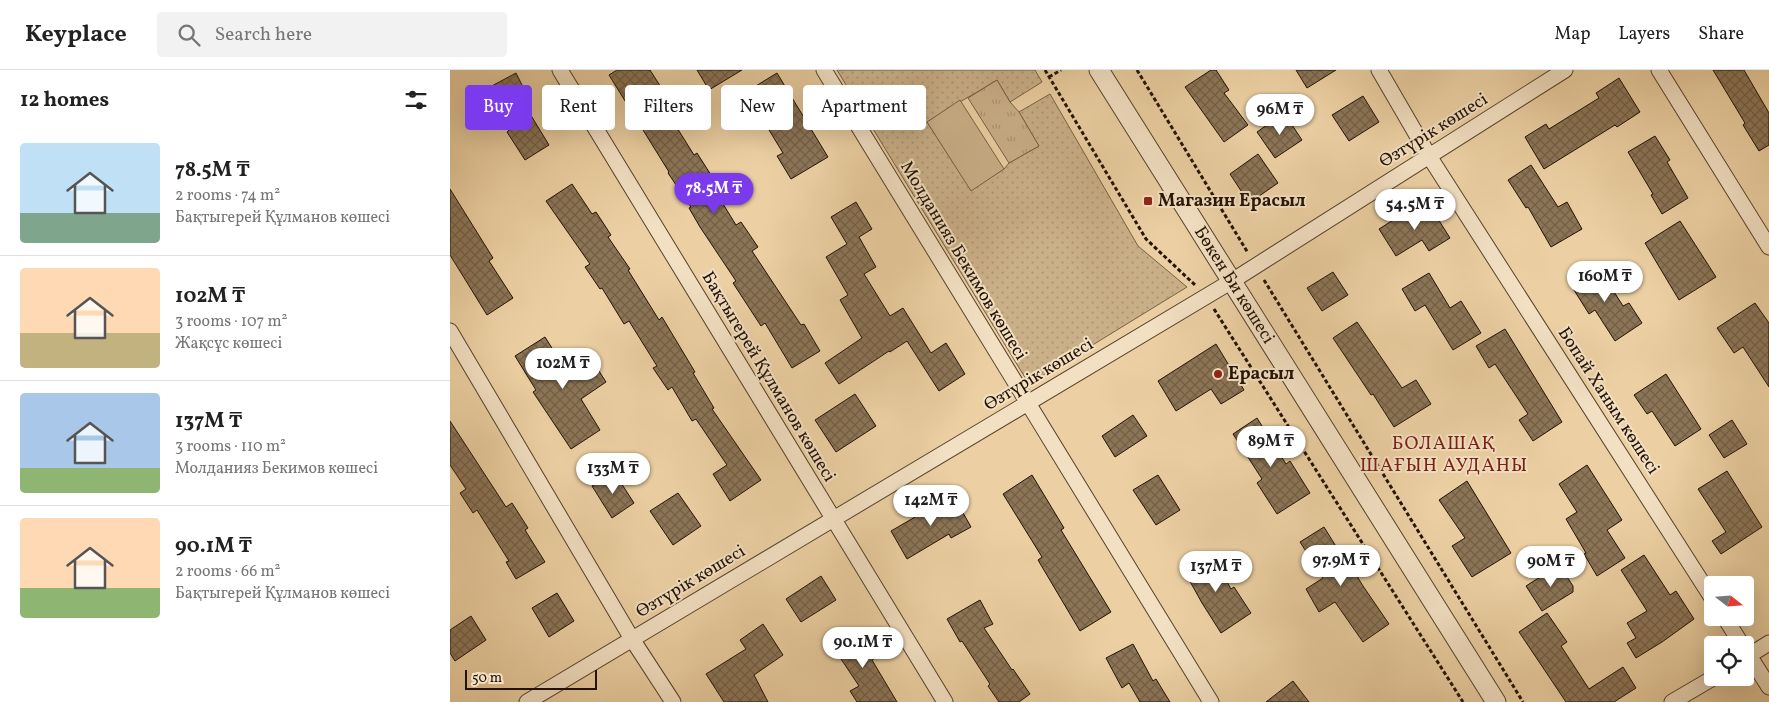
<!DOCTYPE html>
<html lang="en">
<head>
<meta charset="utf-8">
<style>
  :root { --surface:#fff; --page:#f2f2f2; --text:#222; --muted:#767676; --line:#e0e0e0; --accent:#7c3aed }
  body { margin:0; font-family:Vollkorn,serif; background:var(--page); color:var(--text); height:100vh; display:flex; flex-direction:column; font-size:19px; white-space:nowrap }
  * { box-sizing:border-box; margin:0 }
  p { font-size:16px; color:var(--muted) }
  .icon { flex:none; width:28px; height:28px; fill:none; stroke:currentColor; stroke-width:2; stroke-linecap:round; stroke-linejoin:round }
  .map { position:relative; flex:1; overflow:hidden }
  .sheet { display:flex; flex-direction:column; background:var(--surface); width:450px }
  .sheet>* { flex:none }
  .guide { position:absolute; left:15px; top:15px; width:475px; height:45px; display:flex; gap:10px }
  .needle { width:32px; rotate:107deg }
  .buttons { position:absolute; left:1254px; top:506px; display:grid; gap:10px }
  .buttons a { display:grid; place-items:center; width:50px; height:50px; border-radius:5px; background:var(--surface); box-shadow:0 5px 20px #0002; font-size:25px }
  .scale { position:absolute; left:15px; bottom:12px; width:132px; box-sizing:border-box; padding-left:5px; border:2px solid #231205; border-top:0; font-size:14px; line-height:18px; white-space:nowrap; color:#231205; -webkit-text-stroke:4px #f3e0c3; paint-order:stroke }
  .price { position:absolute; translate:-50% -42px; padding:0 11px; border-radius:18px; background:#fff; color:#222; font-size:16px; line-height:32px; filter:drop-shadow(0 1px 2px #0008) }
  .price::after { content:''; position:absolute; left:50%; top:30px; width:15px; height:11px; margin-left:-8px; background:inherit; clip-path:polygon(0 0,100% 0,50% 100%) }
  .price.on { background:var(--accent); color:#fff }
  ul { padding:0; list-style:none }
  li { display:flex; align-items:center; gap:15px; height:125px; padding:0 20px }
  li+li { border-top:1px solid var(--line) }
  li span { display:grid; place-items:center; flex:none; width:140px; height:100px; border-radius:5px; color:#555 }
  li>.icon { margin-inline-start:auto }
  span .icon { width:60px; height:60px; fill:#fffc; stroke-width:1 }
  li b { font-size:21px }
  h2 { display:flex; justify-content:space-between; align-items:center; height:60px; padding:0 20px; font-size:21px }
  .chip { padding:0 18px; border-radius:5px; background:var(--surface); box-shadow:0 5px 20px #0002; font-size:18px; line-height:45px }
  .chip.on { background:var(--accent); color:#fff }
  header { display:flex; align-items:center; gap:30px; box-sizing:border-box; height:70px; padding:0 25px; background:var(--surface); border-bottom:1px solid var(--line) }
  header strong { font-size:24px }
  nav { display:flex; gap:28px; margin-inline-start:auto; font-size:18px }
  .search { width:350px; height:45px; background:var(--page); display:flex; align-items:center; gap:12px; box-sizing:border-box; padding:0 18px; border-radius:5px; color:var(--muted); font-size:19px }
  main { display:flex; flex:1; min-height:0 }
  .map>svg:first-child { display:block }
</style>
</head>
<body>
<header>
<strong>Keyplace</strong>
<div class="search"><svg class="icon" aria-label="search" viewBox="0 0 24 24"><circle cx="10" cy="10" r="6"/><path d="M15 15l6 6"/></svg>Search here</div>
<nav><a>Map</a><a>Layers</a><a>Share</a></nav>
</header>
<main>
<section class="sheet">
<h2>12 homes<svg class="icon" aria-label="filters" viewBox="0 0 24 24"><path d="M4 7h16M4 17h16"/><circle cx="9" cy="7" r="2"/><circle cx="15" cy="17" r="2"/></svg></h2>
<ul>
<li><span style="background:linear-gradient(#bfe0f5 70%,#7fa58c 0)"><svg class="icon" aria-label="home" viewBox="0 0 24 24"><path d="M3 11l9-7 9 7M6 9v11h12V9"/></svg></span><div><b>78.5M ₸</b><p>2 rooms · 74 m²</p><p>Бақтыгерей Құлманов көшесі</p></div></li>
<li><span style="background:linear-gradient(#ffd9b3 65%,#c2b280 0)"><svg class="icon" aria-label="home" viewBox="0 0 24 24"><path d="M3 11l9-7 9 7M6 9v11h12V9"/></svg></span><div><b>102M ₸</b><p>3 rooms · 107 m²</p><p>Жақсұс көшесі</p></div></li>
<li><span style="background:linear-gradient(#a9c7e8 75%,#8fb573 0)"><svg class="icon" aria-label="home" viewBox="0 0 24 24"><path d="M3 11l9-7 9 7M6 9v11h12V9"/></svg></span><div><b>137M ₸</b><p>3 rooms · 110 m²</p><p>Молданияз Бекимов көшесі</p></div></li>
<li><span style="background:linear-gradient(#ffd9b3 70%,#8fb573 0)"><svg class="icon" aria-label="home" viewBox="0 0 24 24"><path d="M3 11l9-7 9 7M6 9v11h12V9"/></svg></span><div><b>90.1M ₸</b><p>2 rooms · 66 m²</p><p>Бақтыгерей Құлманов көшесі</p></div></li>
</ul>
</section>
<div class="map">
<svg width="1319" height="632" viewBox="0 0 1319 632">
  <defs>
    <pattern id="grass-dots" width="8" height="8" patternUnits="userSpaceOnUse" patternTransform="scale(1.25)"><rect width="8" height="8" fill="#cab088"/><path d="M2 2h.1M6 6h.1" fill="none" stroke="#ad9674" stroke-width="1.8" stroke-linecap="round"/></pattern>
    <pattern id="park-tufts" width="24" height="20" patternUnits="userSpaceOnUse" patternTransform="scale(1.25)"><rect width="24" height="20" fill="#cab088"/><path d="M3 7l-1-3M5 7V3M7 7l1-3M15 17l-1-3M17 17v-4M19 17l1-3" fill="none" stroke="#ad9674"/></pattern>
    <pattern id="building-cross-hatch" width="8" height="8" patternUnits="userSpaceOnUse" patternTransform="scale(1.25)"><rect width="8" height="8" fill="#8c7557"/><path d="M0 0l8 8M0 8l8-8" fill="none" stroke="#725f46"/></pattern>
  </defs>
  <rect width="100%" height="100%" fill="#ecd0a3"/>
  <filter id="stains"><feTurbulence type="fractalNoise" baseFrequency=".004" numOctaves="4"/><feColorMatrix values="0 0 0 0 .2 0 0 0 0 .09 0 0 0 0 .02 0 0 0 .5 -.17"/></filter>
  <radialGradient id="worn" r=".72"><stop offset=".6" stop-color="#630" stop-opacity="0"/><stop offset="1" stop-color="#630" stop-opacity=".3"/></radialGradient>
  <!-- grass -->
  <path fill="url(#grass-dots)" stroke="#766146" d="M387,0H585L592,12L560,32L547,10C523,25 500,37 477,52L521,120L554,99L559,93L589,76L569,42L600,24L688,176L737,217L579,314Z"/>
  <!-- park -->
  <path fill="url(#park-tufts)" stroke="#766146" d="M547,10L560,32L569,42L589,76L559,93L518,28Z"/>
  <!-- garden -->
  <path fill="#cab088" stroke="#766146" d="M510,30L554,99L521,121L477,52Z"/>
  <!-- building -->
  <path fill="url(#building-cross-hatch)" stroke="#231205" d="M167,0H200L221,33L214,37L244,85L247,83L261,105L257,108L286,155L291,152L308,177L302,181L351,255L354,254L370,281L342,298L315,253L311,256L283,213L286,211L250,157L239,138L241,137L218,103L219,102L159,5Z
    M247,0H292L259,20Z
    M761,0H766L779,20L774,23L798,55L774,72L735,17Z
    M846,0H886L857,18Z
    M1263,0H1294L1319,43V75L1309,81L1293,55L1295,53Z
    M66,3L80,31L74,34L99,75L75,90L57,62L59,60L38,18Z
    M327,3L378,87L341,109L327,86L333,83L296,22Z
    M1169,8L1190,42L1167,57L1165,55L1094,99L1075,67L1096,54L1099,59L1149,28L1146,23Z
    M913,26L929,52L899,71L882,45Z
    M834,43L852,70L825,88L807,62Z
    M1205,66L1220,90L1217,92L1238,128L1212,144L1201,125L1203,124L1178,82Z
    M808,84L828,113L799,133L780,104Z
    M1081,95L1108,137L1117,132L1132,159L1101,177L1078,137L1076,138L1058,110Z
    M122,114L142,144L146,142L161,165L158,167L180,199L178,200L209,250L212,247L245,302L243,303L264,338L262,339L311,410L280,431L263,404L277,395L246,349L242,351L222,317L218,320L203,298L207,296L179,251L174,254L152,218L150,219L135,197L140,194L96,131Z
    M0,119L43,188L39,191L63,228L37,245L0,185Z
    M406,132L422,159L409,167L426,197L414,204L440,246L453,238L481,283L496,273L515,304L489,321L457,271L440,282L439,281L389,314L375,293L412,268L390,230L398,225L376,187L397,174L381,147Z
    M978,133L1000,168L979,181L972,170L946,186L929,159L948,147L950,151Z
    M1230,151L1266,207L1229,230L1195,173Z
    M1147,195L1173,236L1179,233L1192,253L1165,271L1145,240L1139,244L1119,212Z
    M883,202L898,225L872,241L857,218Z
    M979,203L1000,238L1011,231L1031,263L1003,280L975,235L965,241L952,219Z
    M1305,233L1319,253V317L1293,277L1284,283L1267,258Z
    M907,252L952,318L966,310L981,334L944,357L923,324L921,325L883,268Z
    M1055,259L1112,352L1083,371L1069,350L1078,344L1045,294L1039,298L1026,276Z
    M95,267L117,302L140,287L156,312L131,329L150,360L121,379L83,322L86,320L65,286Z
    M766,274L794,320L771,334L761,319L726,341L708,311Z
    M1216,304L1251,359L1225,376L1202,341L1197,344L1184,325Z
    M405,324L426,356L386,382L365,350Z
    M683,345L697,366L665,387L652,366Z
    M807,348L836,394L840,391L860,423L827,444L807,413L812,409L783,364Z
    M1282,350L1297,374L1274,388L1259,365Z
    M0,351L56,437L62,433L78,458L75,460L95,492L66,509L56,492L59,491L27,440L23,443L10,423L16,419L0,395Z
    M1137,395L1172,450L1157,460L1175,488L1147,506L1134,484L1136,483L1116,449L1127,442L1109,414Z
    M1277,401L1312,457L1271,484L1262,471L1276,462L1248,419Z
    M164,402L184,433L162,448L142,416Z
    M582,405L614,458L611,460L661,542L630,561L588,490L592,487L553,424Z
    M708,405L730,440L706,455L683,420Z
    M1017,411L1061,483L1022,507L1002,476L1015,468L989,430Z
    M228,423L251,456L223,475L200,441Z
    M503,425L521,457L501,468L499,464L457,489L441,461Z
    M874,457L897,494L899,493L913,516L939,554L913,572L885,532L869,542L856,519L873,508L850,472Z
    M760,482L781,519L784,517L801,543L771,563L752,533L732,497Z
    M1194,485L1220,525L1226,521L1244,549L1212,572L1186,588L1177,573L1186,568L1177,553L1197,541L1171,500Z
    M1109,495L1123,516V522L1092,541L1076,516Z
    M371,506L386,530L351,552L336,529Z
    M107,523L124,551L99,567L82,538Z
    M530,530L543,554L534,558L562,600L563,599L580,624L569,632H549L538,616L540,614L512,571L510,572L497,549Z
    M1097,543L1117,572L1111,576L1139,619L1173,597L1186,618L1164,632H1116L1069,562Z
    M21,546L36,570L5,591L0,583V560Z
    M313,554L333,585L304,605L318,632H274L256,604L296,579L290,570Z
    M405,558L425,588L422,590L447,632H407L400,621L409,616L381,574Z
    M683,574L703,611L706,609L720,632H690L679,613L672,618L656,588Z
    M843,611L859,632H816Z"/>
  <g fill="none" stroke-linecap="round" stroke-linejoin="round">
    <!-- minor casing -->
    <g stroke="#55422c" stroke-width="17">
      <path id="minor" d="M110,0L495,632
        M374,0L761,632
        M929,0L979,86L1262,528
        M1209,0L1319,177
        M0,261L182,569L223,632
        M1275,548L1292,575
        M1295,579L1319,617
        M1295,588L1319,573
        M77,632L782,211L1115,0
        M1222,632L1263,608"/>
    </g>
    <!-- tertiary casing -->
    <g stroke="#55422c" stroke-width="21">
      <g id="tertiary">
        <path id="s1" d="M649,0L1046,632"/>
      </g>
    </g>
    <!-- path -->
    <path stroke="#231205" stroke-width="3" stroke-dasharray="4 2.5" stroke-linecap="butt" d="M595,0L696,169L745,215
      M687,0L798,183
      M599,7L611,0
      M814,210L1073,632
      M764,239L1013,632"/>
    <!-- minor -->
    <use href="#minor" stroke="#f3e0c3" stroke-width="15"/>
    <!-- tertiary -->
    <use href="#tertiary" stroke="#f3e0c3" stroke-width="19"/>
  </g>
  <!-- markers -->
  <g fill="#8f2418" stroke="#f3e0c3" stroke-width="2">
    <rect x="693" y="126" width="10" height="10" rx="2.5"/>
    <circle cx="768" cy="304" r="5"/>
  </g>
  <g text-anchor="middle" dominant-baseline="central" stroke-width="4" stroke-linejoin="round" paint-order="stroke">
    <!-- street labels -->
    <g font-size="18" fill="#231205" stroke="#f3e0c3">
      <text transform="translate(984 61) rotate(-32)">Өзтүрік көшесі</text>
      <text transform="translate(513 191) rotate(59)">Молданияз Бекимов көшесі</text>
      <text stroke="none"><textPath href="#s1" startOffset="254">Бөкен Би көшесі</textPath></text>
      <text transform="translate(589 305) rotate(-31)">Өзтүрік көшесі</text>
      <text transform="translate(318 307) rotate(59)">Бақтыгерей Құлманов көшесі</text>
      <text transform="translate(1158 331) rotate(57)">Бопай Ханым көшесі</text>
      <text transform="translate(241 512) rotate(-31)">Өзтүрік көшесі</text>
    </g>
    <!-- poi labels -->
    <g font-size="18" font-weight="bold" fill="#231205" stroke="#f3e0c3" text-anchor="start">
      <text x="708" y="131">Магазин Ерасыл</text>
      <text x="778" y="304">Ерасыл</text>
    </g>
    <!-- neighbourhood labels -->
    <g font-size="19" letter-spacing="1" fill="#7a1f14" stroke="#f3e0c3">
      <text x="994" y="374">БОЛАШАҚ<tspan x="994" dy="22">ШАҒЫН АУДАНЫ</tspan></text>
    </g>
  </g>
  <rect width="100%" height="100%" filter="url(#stains)"/>
  <rect width="100%" height="100%" fill="url(#worn)"/>
</svg>
<div class="buttons">
<a><svg class="needle" viewBox="-14 -14 28 28"><path d="M0-13l5 13h-10z" fill="#e53935"/><path d="M0 13l5-13h-10z" fill="#767676"/></svg></a>
<a><svg class="icon" aria-label="locate" viewBox="0 0 24 24"><circle cx="12" cy="12" r="6"/><path d="M12 2v4M12 18v4M2 12h4M18 12h4"/></svg></a>
</div>
<div class="scale">50 m</div>
<b class="price" style="left:830px;top:66px">96M ₸</b>
<b class="price on" style="left:264px;top:145px">78.5M ₸</b>
<b class="price" style="left:965px;top:161px">54.5M ₸</b>
<b class="price" style="left:1155px;top:233px">160M ₸</b>
<b class="price" style="left:113px;top:320px">102M ₸</b>
<b class="price" style="left:821px;top:398px">89M ₸</b>
<b class="price" style="left:163px;top:425px">133M ₸</b>
<b class="price" style="left:481px;top:457px">142M ₸</b>
<b class="price" style="left:891px;top:517px">97.9M ₸</b>
<b class="price" style="left:1101px;top:518px">90M ₸</b>
<b class="price" style="left:766px;top:523px">137M ₸</b>
<b class="price" style="left:413px;top:599px">90.1M ₸</b>
<div class="guide">
<a class="chip on">Buy</a>
<a class="chip">Rent</a>
<a class="chip">Filters</a>
<a class="chip">New</a>
<a class="chip">Apartment</a>
</div>
</div>
</main>
</body>
</html>
